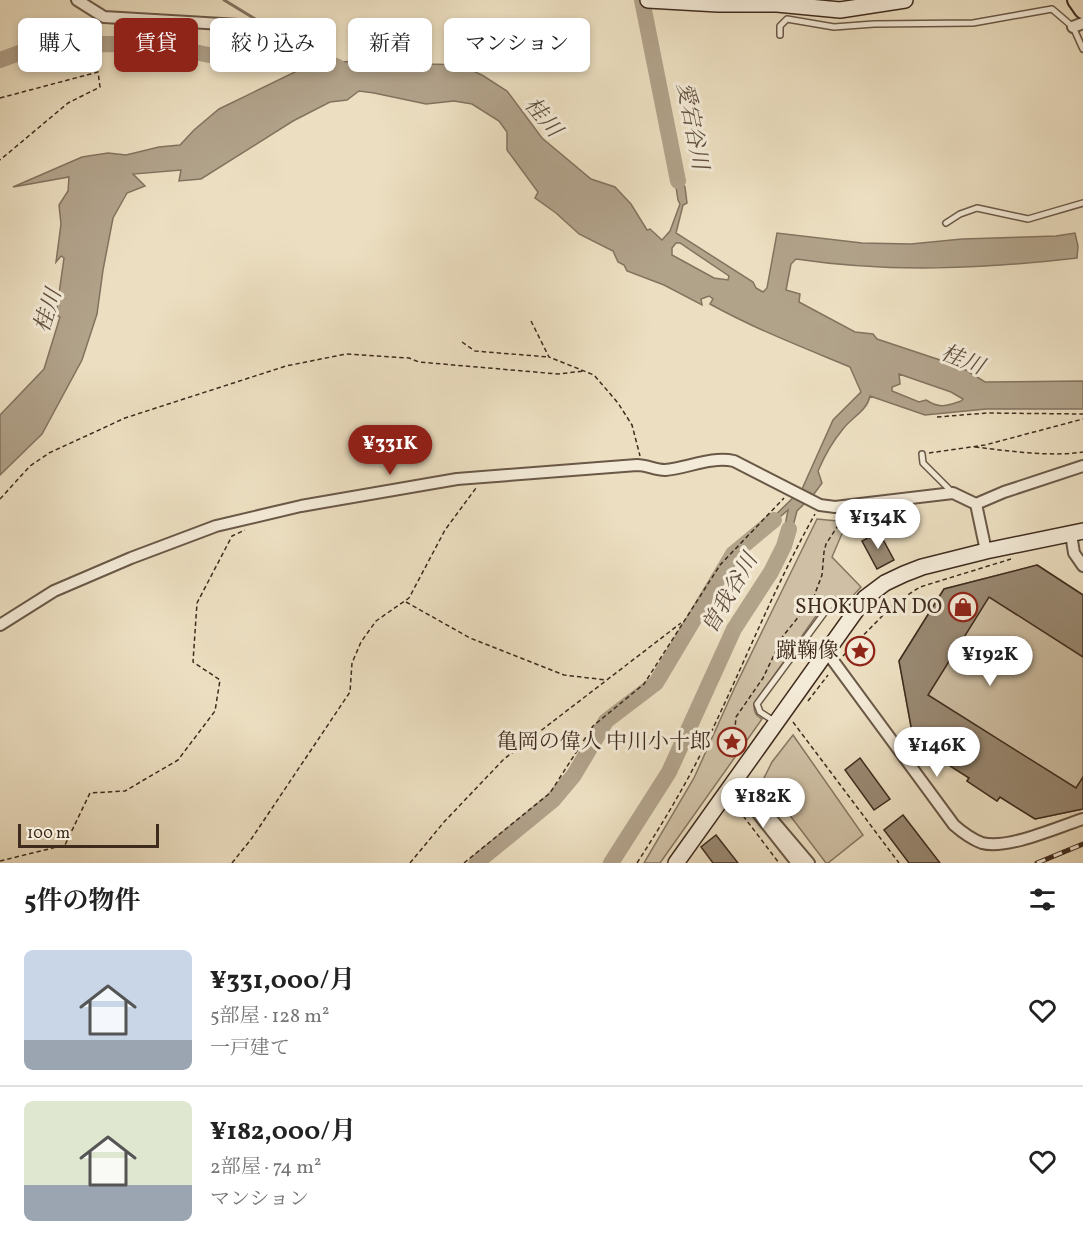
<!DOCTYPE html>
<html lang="ja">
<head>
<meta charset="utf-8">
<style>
  :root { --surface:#fff; --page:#f2f2f2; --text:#222; --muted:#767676; --line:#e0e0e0; --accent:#8f2418 }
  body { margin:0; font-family:Vollkorn,"Noto Serif JP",serif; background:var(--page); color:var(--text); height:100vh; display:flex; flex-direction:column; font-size:22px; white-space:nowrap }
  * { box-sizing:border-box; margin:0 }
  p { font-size:20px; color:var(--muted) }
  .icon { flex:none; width:33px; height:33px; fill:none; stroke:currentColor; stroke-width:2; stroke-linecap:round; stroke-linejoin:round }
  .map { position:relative; height:863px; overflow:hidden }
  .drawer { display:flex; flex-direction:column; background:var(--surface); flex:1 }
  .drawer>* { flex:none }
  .hud { position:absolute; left:18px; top:18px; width:600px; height:54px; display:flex; gap:12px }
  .scale { position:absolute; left:18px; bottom:15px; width:141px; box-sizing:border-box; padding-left:6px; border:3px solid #3f2b1e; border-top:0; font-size:16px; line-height:21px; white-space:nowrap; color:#3f2b1e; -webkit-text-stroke:4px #f3ead7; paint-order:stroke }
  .price { position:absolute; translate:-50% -51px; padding:0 14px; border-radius:21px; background:#fff; color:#222; font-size:20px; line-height:39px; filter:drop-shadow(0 2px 3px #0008) }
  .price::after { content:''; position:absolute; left:50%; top:36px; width:18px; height:14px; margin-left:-9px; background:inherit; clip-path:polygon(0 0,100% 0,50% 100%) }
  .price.on { background:var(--accent); color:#fff }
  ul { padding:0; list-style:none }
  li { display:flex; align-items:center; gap:18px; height:150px; padding:0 24px }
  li+li { border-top:2px solid var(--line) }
  li span { display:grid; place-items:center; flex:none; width:168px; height:120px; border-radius:9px; color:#555 }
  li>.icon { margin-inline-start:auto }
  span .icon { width:72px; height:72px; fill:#fffc; stroke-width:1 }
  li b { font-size:26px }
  h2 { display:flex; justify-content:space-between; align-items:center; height:72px; padding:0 24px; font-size:26px }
  .chip { padding:0 21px; border-radius:9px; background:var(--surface); box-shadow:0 3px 9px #0003; font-size:21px; line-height:54px }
  .chip.on { background:var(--accent); color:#fff }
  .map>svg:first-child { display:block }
</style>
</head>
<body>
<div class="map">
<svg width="1083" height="863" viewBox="0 0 1083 863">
  <rect width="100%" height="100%" fill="#ecdfc1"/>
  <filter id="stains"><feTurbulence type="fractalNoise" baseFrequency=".00333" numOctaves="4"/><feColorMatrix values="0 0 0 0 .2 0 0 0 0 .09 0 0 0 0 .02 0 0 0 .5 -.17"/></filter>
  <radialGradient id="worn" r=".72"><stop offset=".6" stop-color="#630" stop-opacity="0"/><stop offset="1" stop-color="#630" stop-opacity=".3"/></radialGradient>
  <!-- green -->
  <path fill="#cfc0a5" stroke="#877662" stroke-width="1.5" d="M817,519L847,522L832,557L861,587L847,602L840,597L828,599L754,704C754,712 755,715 762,719L660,863H644L694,778L734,689Z
    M1037,565L1083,595V809L1035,819L1000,797L997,801L967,781L969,777L914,743L899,661L944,589Z
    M793,735L863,835L828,863H826L763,780L772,762Z"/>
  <!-- water -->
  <path fill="#b1a28a" stroke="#83725f" stroke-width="1.5" fill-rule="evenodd" d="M380,47L429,64L460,65L482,75L507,91L542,138L591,179L615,187L631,204L647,230L650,229L662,240L670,231L680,204L678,200L672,161L675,158L679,168L678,177L685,187L687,203L683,205L676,233L753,282L756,288L763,292L767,288L777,233L862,243L911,244L962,239L1056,236L1075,233L1078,246L1077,258C983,269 889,273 796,259L791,264L786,290L800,294L799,302L855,332L873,334L877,339L961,367L985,382L1083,381V409H986L925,415L870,396C867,411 852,417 843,429C833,441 824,457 818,471L822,483L814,494L797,511L786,552L781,547L788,510L759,535L757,533L802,489L833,420L861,392L850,367C802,347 755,329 710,304L713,299L709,296L701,299L702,305L664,285L627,271L624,265L618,262L613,251L579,234L556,213L535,198L538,192L507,150V132L499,121L472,104L454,101L426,104L374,93L359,91L347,100L330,102L293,121L201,179L179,181L181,170L133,174L145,186L127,193L113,218L103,270L97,314L82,360L42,434L0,475V415L44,369L60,317L56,315L64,258L61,256L56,262L61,224L59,205L68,191L69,177L13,187L82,157L108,153L126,155L159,147L180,145L194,130L219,109L299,70L313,67L312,65L265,63L261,59L296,57L339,62L404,59L381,51ZM676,243H680L729,276L728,280L714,278L672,255V248ZM899,374L951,392L963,399L961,401C946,406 940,409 926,400L919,402L892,391V387L900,384Z"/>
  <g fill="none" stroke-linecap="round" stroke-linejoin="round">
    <!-- stream -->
    <path stroke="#83725f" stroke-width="3" d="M224,0L322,60"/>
    <!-- river -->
    <path stroke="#b1a28a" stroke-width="16" d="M642,0L678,181
      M0,60L41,45L107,44L160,45L209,55L322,60L338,67
      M476,863L553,800L574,775L606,721L656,683L733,554L774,520
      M611,863L669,772L734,629L771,572L784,546L789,529"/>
  </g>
  <!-- building -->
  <path fill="#998973" stroke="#3f2b1e" stroke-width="1.5" d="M879,532L894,560L877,569L862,541Z
    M1037,565L1083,595V657L989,597L928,695L1076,788L1083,777V809L1035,819L1000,797L997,801L967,781L969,778L914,743L899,661L944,589Z
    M860,758L890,799L874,810L845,770Z
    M903,815L940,863H909L884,830Z
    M716,835L738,863H713L701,847Z"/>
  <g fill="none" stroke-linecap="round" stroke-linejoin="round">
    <!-- lane casing -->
    <g stroke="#6a5847" stroke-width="8">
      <path id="lane" d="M780,35V26L787,19L834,27L874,24L973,23L1052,9L1073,27L1083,49
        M946,223L960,214L977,208L1028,219L1083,203
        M922,454L923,463L953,493
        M774,721L760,712L757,704L833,601L838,600L852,611"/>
    </g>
    <!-- street casing -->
    <g stroke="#6a5847" stroke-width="14">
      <path id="street" d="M77,0L104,17L257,26
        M1073,27L1083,23
        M976,504L1004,492L1083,466
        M1071,534L1074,553L1083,566
        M0,625L54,591L131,558L216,526L301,506L457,479L637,465C647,465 655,470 665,470C688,468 711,456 734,461L820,505L835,507L953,493L976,504L986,551
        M826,651L954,825C962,832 971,839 982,843C1007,850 1058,827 1083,819
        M736,777L809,863
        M736,777L740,791L797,863"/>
    </g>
    <!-- secondary casing -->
    <g stroke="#3f2b1e" stroke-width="18">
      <path id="secondary" d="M648,0L718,4H777L840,10L905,0
        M676,863L865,598L885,583L904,574L922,567L986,551L1083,531"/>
    </g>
    <!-- primary casing -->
    <g stroke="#3f2b1e" stroke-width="20">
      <path id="primary" d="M1076,0L1083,10"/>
    </g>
    <!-- path -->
    <path stroke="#3f2b1e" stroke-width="1.5" stroke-dasharray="4.5 3" stroke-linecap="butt" d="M0,98L98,72L100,87L68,103L0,160
      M531,321L549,357L594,375L618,403L632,425L640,456
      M462,342L475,351L548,357
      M937,417L987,413L1083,414
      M975,447C1010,451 1048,457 1083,452
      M929,453L985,445L1083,419
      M0,499L30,466L49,453L125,418L286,366L346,354L409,358L419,362L558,374L584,371
      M406,602L470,638L564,675L606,680
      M843,656L895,603L920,587L1011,559
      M808,701L828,675
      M793,722L899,863
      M741,753L734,739L736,717L763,678L783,636L813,599L822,575L824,552L826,544L839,524V517
      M732,806L741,813L779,863
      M0,861L65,845L90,793L125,791L178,760L215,711L220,680L193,662L197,603L232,536L245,530
      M232,863L252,838L350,692L352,663L361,642L376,621L409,598L445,530L476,488
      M410,863L444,822L504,759L681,623
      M464,863L550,793L593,726L644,684L720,565L784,498
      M637,863C666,818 693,773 715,724C748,654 777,582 815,514"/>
    <!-- lane -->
    <use href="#lane" stroke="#f3ead7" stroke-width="5"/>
    <!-- street -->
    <use href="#street" stroke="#f3ead7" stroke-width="10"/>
    <!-- secondary -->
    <use href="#secondary" stroke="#f3ead7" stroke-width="15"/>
    <!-- primary -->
    <use href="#primary" stroke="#ecdfc1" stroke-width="16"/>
    <!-- rail casing -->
    <g stroke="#3f2b1e" stroke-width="5">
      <path id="rail" d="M1037,863L1083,844"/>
    </g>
    <!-- rail -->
    <use href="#rail" stroke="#f3ead7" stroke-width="3" stroke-dasharray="9" stroke-linecap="butt"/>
  </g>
  <!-- icons -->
  <defs>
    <g id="shop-ring" transform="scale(1.5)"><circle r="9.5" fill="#f3ead7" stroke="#8f2418" stroke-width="1.5"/><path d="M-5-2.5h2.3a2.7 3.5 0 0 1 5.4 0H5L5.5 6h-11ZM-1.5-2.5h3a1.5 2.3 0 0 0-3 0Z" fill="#8f2418"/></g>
    <g id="sight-ring" transform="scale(1.5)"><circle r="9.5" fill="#f3ead7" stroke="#8f2418" stroke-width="1.5"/><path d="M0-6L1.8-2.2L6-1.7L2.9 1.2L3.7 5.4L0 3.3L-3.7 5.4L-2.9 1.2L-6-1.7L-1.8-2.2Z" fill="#8f2418"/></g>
  </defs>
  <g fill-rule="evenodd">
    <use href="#shop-ring" x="963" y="607"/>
    <use href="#sight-ring" x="860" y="651"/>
    <use href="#sight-ring" x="732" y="742"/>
  </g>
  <g text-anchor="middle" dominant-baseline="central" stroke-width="6" stroke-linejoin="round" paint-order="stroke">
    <!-- poi labels -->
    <g font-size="21" fill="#3f2b1e" stroke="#f3ead7" text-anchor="end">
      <text x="942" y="607">SHOKUPAN DO</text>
      <text x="839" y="651">蹴鞠像</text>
      <text x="711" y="742">亀岡の偉人 中川小十郎</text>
    </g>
    <!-- water labels -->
    <g font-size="22" font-style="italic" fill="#614f3e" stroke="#f3ead7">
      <text transform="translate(542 118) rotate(50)">桂川</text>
      <text transform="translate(691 126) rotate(79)">愛宕谷川</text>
      <text transform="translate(49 311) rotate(-72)">桂川</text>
      <text transform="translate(962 361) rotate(22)">桂川</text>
      <text transform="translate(731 594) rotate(-60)">曽我谷川</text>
    </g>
  </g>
  <rect width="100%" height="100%" filter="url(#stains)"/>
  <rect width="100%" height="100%" fill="url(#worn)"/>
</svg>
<div class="scale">100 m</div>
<b class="price on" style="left:390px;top:476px">¥331K</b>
<b class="price" style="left:878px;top:550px">¥134K</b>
<b class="price" style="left:990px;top:687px">¥192K</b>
<b class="price" style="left:937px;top:778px">¥146K</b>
<b class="price" style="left:763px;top:829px">¥182K</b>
<div class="hud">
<a class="chip">購入</a>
<a class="chip on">賃貸</a>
<a class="chip">絞り込み</a>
<a class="chip">新着</a>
<a class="chip">マンション</a>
</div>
</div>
<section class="drawer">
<h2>5件の物件<svg class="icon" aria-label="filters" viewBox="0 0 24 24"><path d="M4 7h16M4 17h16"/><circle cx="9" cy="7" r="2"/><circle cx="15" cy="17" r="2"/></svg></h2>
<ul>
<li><span style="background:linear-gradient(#c9d6e8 75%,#9aa5b1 0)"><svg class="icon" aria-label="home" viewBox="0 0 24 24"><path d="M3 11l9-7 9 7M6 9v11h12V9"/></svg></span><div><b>¥331,000/月</b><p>5部屋 · 128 m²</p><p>一戸建て</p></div><svg class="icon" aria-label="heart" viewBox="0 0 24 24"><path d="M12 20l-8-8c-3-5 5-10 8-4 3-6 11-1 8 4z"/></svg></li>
<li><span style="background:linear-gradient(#dfe7d0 70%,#9aa5b1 0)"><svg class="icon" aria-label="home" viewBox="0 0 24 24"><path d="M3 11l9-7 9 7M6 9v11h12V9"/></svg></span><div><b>¥182,000/月</b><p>2部屋 · 74 m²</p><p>マンション</p></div><svg class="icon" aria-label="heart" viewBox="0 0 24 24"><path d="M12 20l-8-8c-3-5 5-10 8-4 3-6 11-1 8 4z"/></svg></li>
</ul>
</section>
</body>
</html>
